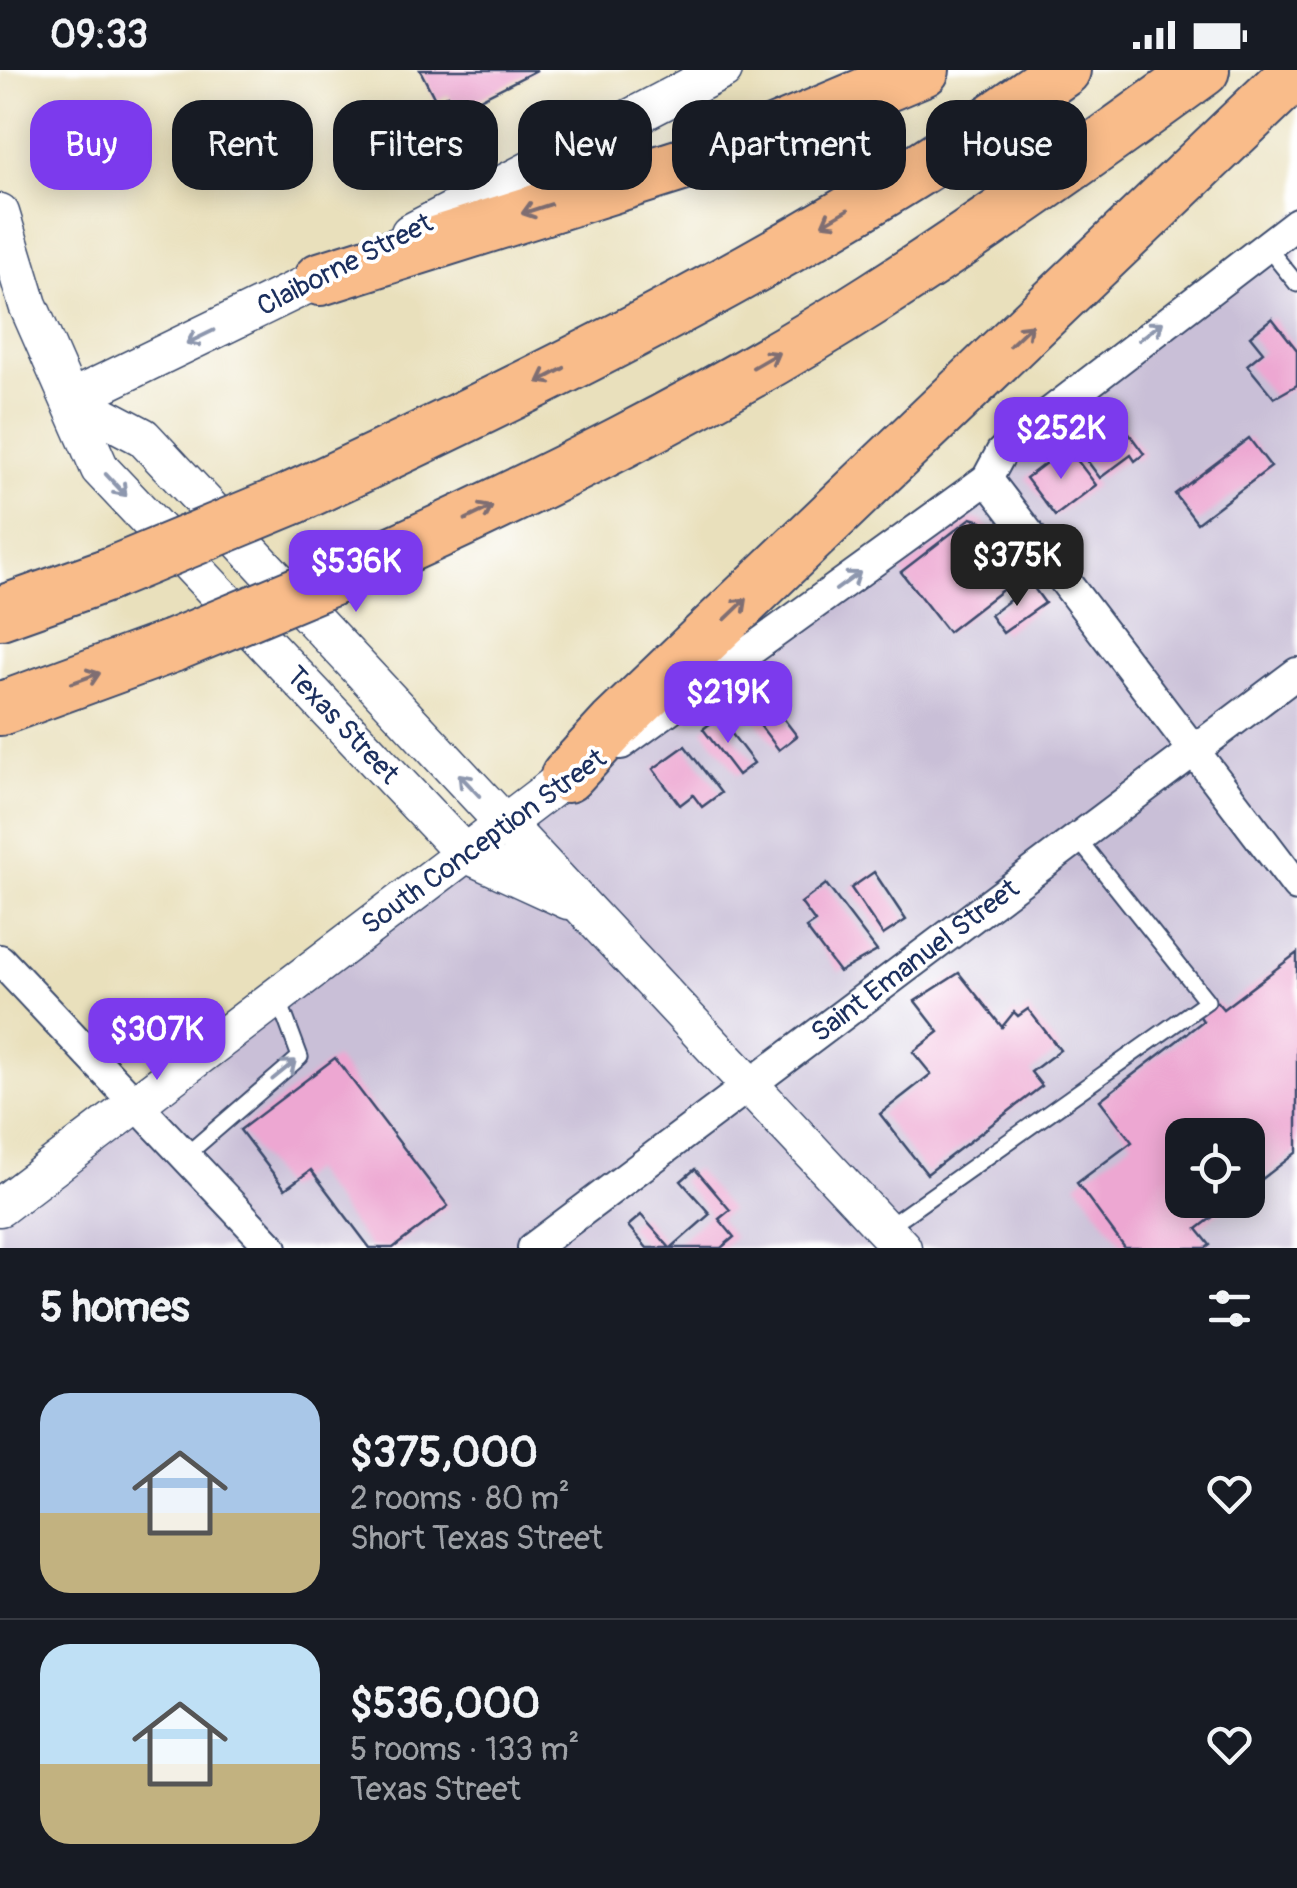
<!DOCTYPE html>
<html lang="en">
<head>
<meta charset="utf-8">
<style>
  :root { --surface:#171b24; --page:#20242c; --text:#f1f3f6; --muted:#9ea1a6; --line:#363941; --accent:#7c3aed }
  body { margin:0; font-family:Pangolin,sans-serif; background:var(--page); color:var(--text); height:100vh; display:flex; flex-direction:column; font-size:38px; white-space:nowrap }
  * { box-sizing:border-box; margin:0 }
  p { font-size:32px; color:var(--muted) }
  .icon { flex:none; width:55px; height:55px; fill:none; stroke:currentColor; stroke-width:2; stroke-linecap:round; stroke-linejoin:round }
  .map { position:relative; height:1178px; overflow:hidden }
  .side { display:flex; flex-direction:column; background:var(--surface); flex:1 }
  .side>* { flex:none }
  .top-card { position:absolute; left:30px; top:30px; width:1238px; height:90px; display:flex; gap:20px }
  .controls { position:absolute; left:1165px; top:1048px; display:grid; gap:20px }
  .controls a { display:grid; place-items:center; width:100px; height:100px; border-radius:20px; background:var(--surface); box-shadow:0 5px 25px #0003; font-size:50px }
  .price { position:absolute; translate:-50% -85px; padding:0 22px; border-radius:20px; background:var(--accent); color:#fff; font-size:32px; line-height:65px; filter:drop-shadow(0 2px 5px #0008) }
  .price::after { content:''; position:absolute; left:50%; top:60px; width:30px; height:22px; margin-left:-15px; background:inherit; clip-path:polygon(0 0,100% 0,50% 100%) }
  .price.active { background:#222; color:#fff }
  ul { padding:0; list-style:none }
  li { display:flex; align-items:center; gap:30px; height:250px; padding:0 40px }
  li+li { border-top:2px solid var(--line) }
  li span { display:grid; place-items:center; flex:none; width:280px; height:200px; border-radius:30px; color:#555 }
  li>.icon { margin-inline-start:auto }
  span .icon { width:120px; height:120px; fill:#fffc; stroke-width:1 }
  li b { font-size:42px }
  h2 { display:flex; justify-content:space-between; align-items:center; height:120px; padding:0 40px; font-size:42px }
  .pill { padding:0 35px; border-radius:30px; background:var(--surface); box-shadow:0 5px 25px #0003; font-size:35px; line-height:90px }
  .pill.active { background:var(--accent); color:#fff }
  .status { display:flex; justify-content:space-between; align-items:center; height:70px; padding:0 50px; background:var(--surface); direction:ltr }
  .status svg { height:28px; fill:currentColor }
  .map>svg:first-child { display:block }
</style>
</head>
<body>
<div class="status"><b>09:33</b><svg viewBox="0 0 49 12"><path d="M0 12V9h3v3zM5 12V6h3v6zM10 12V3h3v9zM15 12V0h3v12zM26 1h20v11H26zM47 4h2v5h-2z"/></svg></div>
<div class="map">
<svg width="1297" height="1178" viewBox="0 0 1297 1178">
  <rect width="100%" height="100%" fill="#fff"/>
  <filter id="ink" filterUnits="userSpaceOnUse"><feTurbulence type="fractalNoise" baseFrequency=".01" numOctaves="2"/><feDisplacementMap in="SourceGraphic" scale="20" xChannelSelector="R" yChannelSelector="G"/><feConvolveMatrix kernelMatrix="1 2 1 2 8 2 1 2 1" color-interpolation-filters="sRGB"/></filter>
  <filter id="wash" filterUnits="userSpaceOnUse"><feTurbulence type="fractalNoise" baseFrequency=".0048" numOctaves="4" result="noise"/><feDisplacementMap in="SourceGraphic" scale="40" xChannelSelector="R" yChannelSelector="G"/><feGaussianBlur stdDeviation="2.25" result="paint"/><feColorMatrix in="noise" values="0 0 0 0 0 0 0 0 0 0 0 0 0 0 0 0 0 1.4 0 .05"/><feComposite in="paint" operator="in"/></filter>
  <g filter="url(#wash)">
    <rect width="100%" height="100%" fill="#e9e0bc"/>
    <!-- industrial -->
    <path fill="#c9bfd7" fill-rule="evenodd" d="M1297,142V1178H0V1137L987,409ZM1182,1065H1248V1130H1182Z"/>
    <g id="blocks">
      <!-- building -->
      <path fill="#eda7d2" d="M420,0H537L456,41L448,25L436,31Z
        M1272,248L1297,280V315L1274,328L1247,295L1263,282L1250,266Z
        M1111,339L1144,384L1135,391L1131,385L1100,408L1071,369Z
        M1249,368L1271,397L1197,453L1175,424Z
        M1067,377L1096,415L1055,446L1026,408Z
        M971,448L982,451L1023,504L948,562L901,502Z
        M1031,514L1045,533L1003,563L990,545Z
        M760,618L797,666L779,680L742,632Z
        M719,647L754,693L738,705L703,659Z
        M685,676L721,723L702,737L693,725L680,735L653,699Z
        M874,802L906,850L883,865L851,818Z
        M826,814L877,881L839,902L806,858L815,852L801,833Z
        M1297,883V1082L1248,1120V1065H1182V1130H1235L1197,1159L1210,1175L1206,1178H1125L1077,1113L1132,1072L1100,1030L1203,951L1199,945L1217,932L1223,939Z
        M959,903L1002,957L1014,942L1018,946L1028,939L1060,980L1031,1002L1042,1016L927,1104L880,1044L931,1004L913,982L939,962L915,931Z
        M335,988L448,1136L393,1178H370L311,1100L285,1119L240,1060Z
        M695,1099L730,1140L719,1149L734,1167L721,1178H671L710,1144L681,1111Z
        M641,1145L670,1178H647L628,1156Z"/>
    </g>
  </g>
  <g filter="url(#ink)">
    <use href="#blocks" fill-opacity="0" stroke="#3a4a6c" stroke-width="2.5"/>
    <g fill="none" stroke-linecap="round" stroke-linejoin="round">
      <!-- service casing -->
      <g stroke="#3a4a6c" stroke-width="19">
        <path id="service" d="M1266,176L1297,214
          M185,1086L300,987L278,928
          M885,1159L1207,931L1078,769"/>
      </g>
      <!-- minor casing -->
      <g stroke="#3a4a6c" stroke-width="34">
        <g id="minor">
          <path d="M987,409L1297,816"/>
          <path d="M621,674L987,409L1001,383L1017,368L1297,153"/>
          <path d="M0,890L272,1178"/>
          <path id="s1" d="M533,1178L1297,603"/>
        </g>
      </g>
      <!-- tertiary casing -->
      <g stroke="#3a4a6c" stroke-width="41">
        <g id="tertiary">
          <path id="s2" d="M0,143L28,235L100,399L463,782L568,830"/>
          <path d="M410,163L723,0"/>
          <path d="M71,329L143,367L902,1178"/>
          <path d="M71,329L343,197"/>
          <path d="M0,1137L567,706"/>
        </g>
      </g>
      <!-- motorway casing -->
      <g stroke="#3a4a6c" stroke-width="56">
        <path id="motorway" d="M320,209L742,76L923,0
          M293,428C509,328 724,222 926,95C973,65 1018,32 1064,0
          M359,498C535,419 711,332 874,228C987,156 1095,79 1203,0
          M0,543L107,505
          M0,639L172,576
          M567,706L614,655L1297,1"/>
      </g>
      <!-- service -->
      <use href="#service" stroke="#fff" stroke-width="15"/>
      <!-- minor -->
      <use href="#minor" stroke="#fff" stroke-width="30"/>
      <!-- tertiary -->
      <use href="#tertiary" stroke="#fff" stroke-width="38"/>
      <!-- motorway -->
      <use href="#motorway" stroke="#f9bc8a" stroke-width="52"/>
      <!-- motorway-bridge casing -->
      <g stroke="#3a4a6c" stroke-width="56" stroke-linecap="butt">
        <path id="motorway-bridge" d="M107,505L293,428
          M172,576L359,498"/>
      </g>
      <!-- motorway-bridge -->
      <use href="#motorway-bridge" stroke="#f9bc8a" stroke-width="52"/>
    </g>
    <!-- one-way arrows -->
    <defs><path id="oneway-shaft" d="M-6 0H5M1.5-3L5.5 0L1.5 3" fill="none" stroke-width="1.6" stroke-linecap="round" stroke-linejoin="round" transform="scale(2.5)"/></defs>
    <g stroke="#7f6e72">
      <use href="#oneway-shaft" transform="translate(536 139) rotate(162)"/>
      <use href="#oneway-shaft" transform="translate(835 147) rotate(150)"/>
      <use href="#oneway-shaft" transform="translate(1021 265) rotate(-44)"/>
      <use href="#oneway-shaft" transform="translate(766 290) rotate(-30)"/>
      <use href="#oneway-shaft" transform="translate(551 305) rotate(152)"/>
      <use href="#oneway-shaft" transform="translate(479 443) rotate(-26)"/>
      <use href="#oneway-shaft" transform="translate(736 539) rotate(-44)"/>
      <use href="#oneway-shaft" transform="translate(86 608) rotate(-20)"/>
    </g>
    <g stroke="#8d97ae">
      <use href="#oneway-shaft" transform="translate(1151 261) rotate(-37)"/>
      <use href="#oneway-shaft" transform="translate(200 267) rotate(154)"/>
      <use href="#oneway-shaft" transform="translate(116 415) rotate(47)"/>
      <use href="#oneway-shaft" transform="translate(848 511) rotate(-36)"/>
      <use href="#oneway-shaft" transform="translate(469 715) rotate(-133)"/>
      <use href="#oneway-shaft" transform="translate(284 1000) rotate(-39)"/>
    </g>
  </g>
  <g text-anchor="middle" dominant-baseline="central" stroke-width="8" stroke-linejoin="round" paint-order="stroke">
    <!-- street labels -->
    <g font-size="28" fill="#1b2f5e" stroke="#fff">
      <text transform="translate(345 195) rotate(-27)">Claiborne Street</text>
      <text stroke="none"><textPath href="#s2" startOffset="628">Texas Street</textPath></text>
      <text transform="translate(484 772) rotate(-36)">South Conception Street</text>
      <text stroke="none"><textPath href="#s1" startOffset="478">Saint Emanuel Street</textPath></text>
    </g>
  </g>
</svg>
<div class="controls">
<a><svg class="icon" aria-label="locate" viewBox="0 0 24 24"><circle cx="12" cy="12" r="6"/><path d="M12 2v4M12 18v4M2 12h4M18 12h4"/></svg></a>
</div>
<b class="price" style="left:1061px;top:412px">$252K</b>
<b class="price active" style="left:1017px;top:539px">$375K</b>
<b class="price" style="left:356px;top:545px">$536K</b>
<b class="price" style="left:728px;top:676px">$219K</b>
<b class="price" style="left:157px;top:1013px">$307K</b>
<div class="top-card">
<a class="pill active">Buy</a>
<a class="pill">Rent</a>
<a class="pill">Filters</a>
<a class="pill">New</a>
<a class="pill">Apartment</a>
<a class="pill">House</a>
</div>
</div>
<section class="side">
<h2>5 homes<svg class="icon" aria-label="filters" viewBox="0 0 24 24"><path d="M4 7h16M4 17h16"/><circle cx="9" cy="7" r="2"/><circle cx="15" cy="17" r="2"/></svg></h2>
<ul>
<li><span style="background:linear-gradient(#a9c7e8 60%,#c2b280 0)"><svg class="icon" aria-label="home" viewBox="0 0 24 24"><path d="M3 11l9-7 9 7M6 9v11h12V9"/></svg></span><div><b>$375,000</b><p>2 rooms · 80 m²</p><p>Short Texas Street</p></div><svg class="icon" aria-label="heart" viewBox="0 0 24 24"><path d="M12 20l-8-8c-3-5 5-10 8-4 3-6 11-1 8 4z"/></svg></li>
<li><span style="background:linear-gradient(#bfe0f5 60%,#c2b280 0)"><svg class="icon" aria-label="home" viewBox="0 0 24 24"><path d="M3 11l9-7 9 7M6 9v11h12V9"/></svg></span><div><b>$536,000</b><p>5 rooms · 133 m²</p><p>Texas Street</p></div><svg class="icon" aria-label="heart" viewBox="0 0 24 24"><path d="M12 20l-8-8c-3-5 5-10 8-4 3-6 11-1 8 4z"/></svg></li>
</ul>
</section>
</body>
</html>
